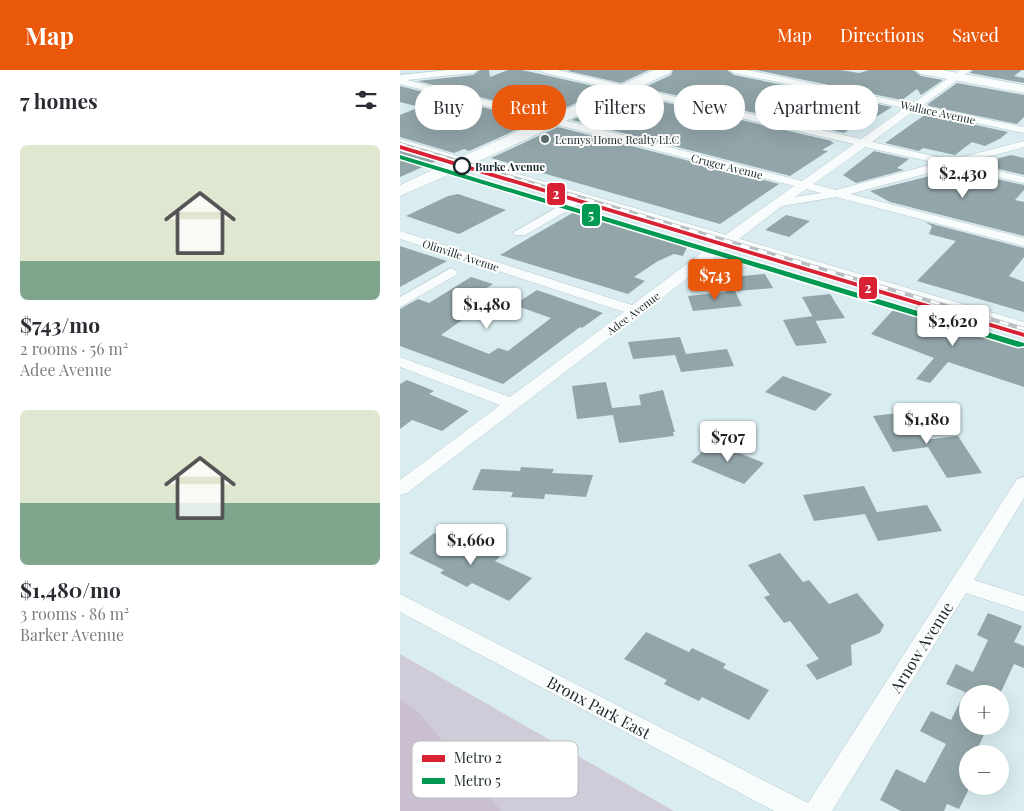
<!DOCTYPE html>
<html lang="en">
<head>
<meta charset="utf-8">
<style>
  :root { --surface:#fff; --page:#f7f7f7; --text:#2b2b33; --muted:#7c7c81; --accent:#ea580c }
  body { margin:0; font-family:"Playfair Display",serif; background:var(--page); color:var(--text); height:100vh; display:flex; flex-direction:column; font-size:19px; white-space:nowrap }
  * { box-sizing:border-box; margin:0 }
  p { font-size:16px; color:var(--muted) }
  .icon { flex:none; width:28px; height:28px; fill:none; stroke:currentColor; stroke-width:2; stroke-linecap:round; stroke-linejoin:round }
  .map { position:relative; flex:1; overflow:hidden }
  .drawer { display:flex; flex-direction:column; background:var(--surface); width:400px }
  .drawer>* { flex:none }
  .hud { position:absolute; left:15px; top:15px; width:475px; height:45px; display:flex; gap:10px }
  .buttons { position:absolute; left:559px; top:615px; display:grid; gap:10px }
  .buttons a { display:grid; place-items:center; width:50px; height:50px; border-radius:50%; background:var(--surface); box-shadow:0 5px 20px #0002; font-size:25px }
  .price { position:absolute; translate:-50% -42px; padding:0 11px; border-radius:5px; background:#fff; color:#222; font-size:16px; line-height:32px; filter:drop-shadow(0 1px 2px #0008) }
  .price::after { content:''; position:absolute; left:50%; top:30px; width:15px; height:11px; margin-left:-8px; background:inherit; clip-path:polygon(0 0,100% 0,50% 100%) }
  .price.current { background:var(--accent); color:#fff }
  ul { padding:0; list-style:none }
  li { display:grid; align-content:center; gap:10px; height:265px; padding:0 20px }
  li span { display:grid; place-items:center; height:155px; border-radius:8px; color:#555 }
  li>.icon { margin-inline-start:auto }
  span .icon { width:90px; height:90px; fill:#fffc; stroke-width:1 }
  li b { font-size:21px }
  h2 { display:flex; justify-content:space-between; align-items:center; height:60px; padding:0 20px; font-size:21px }
  .chip { padding:0 18px; border-radius:22px; background:var(--surface); box-shadow:0 5px 20px #0002; font-size:18px; line-height:45px }
  .chip.current { background:var(--accent); color:#fff }
  header { display:flex; align-items:center; gap:30px; box-sizing:border-box; height:70px; padding:0 25px; background:var(--accent); color:#fff }
  header strong { font-size:24px }
  nav { display:flex; gap:28px; margin-inline-start:auto; font-size:18px }
  main { display:flex; flex:1; min-height:0 }
  .map>svg:first-child { display:block }
</style>
</head>
<body>
<header>
<strong>Map</strong>
<nav><a>Map</a><a>Directions</a><a>Saved</a></nav>
</header>
<main>
<section class="drawer">
<h2>7 homes<svg class="icon" aria-label="filters" viewBox="0 0 24 24"><path d="M4 7h16M4 17h16"/><circle cx="9" cy="7" r="2"/><circle cx="15" cy="17" r="2"/></svg></h2>
<ul>
<li><span style="background:linear-gradient(#dfe7d0 75%,#7fa58c 0)"><svg class="icon" aria-label="home" viewBox="0 0 24 24"><path d="M3 11l9-7 9 7M6 9v11h12V9"/></svg></span><div><b>$743/mo</b><p>2 rooms · 56 m²</p><p>Adee Avenue</p></div></li>
<li><span style="background:linear-gradient(#dfe7d0 60%,#7fa58c 0)"><svg class="icon" aria-label="home" viewBox="0 0 24 24"><path d="M3 11l9-7 9 7M6 9v11h12V9"/></svg></span><div><b>$1,480/mo</b><p>3 rooms · 86 m²</p><p>Barker Avenue</p></div></li>
</ul>
</section>
<div class="map">
<svg width="624" height="741" viewBox="0 0 624 741">
  <rect width="100%" height="100%" fill="#d9edf1"/>
  <!-- green -->
  <path fill="#d0cbd8" d="M0,584L274,741H0Z"/>
  <!-- forest -->
  <path fill="#cabfd1" d="M0,629L19,643L101,741H0Z"/>
  <!-- building -->
  <path fill="#92a5a9" d="M80,0H89L90,7L108,0H122L207,19L150,45L18,11L73,5Z
    M170,0H249L221,13L168,1Z
    M273,0H327L334,5L492,37L471,50L465,49L444,63L243,18L271,5Z
    M356,0H441L459,3L469,0H513L521,6L543,10L521,25L517,19L502,30Z
    M573,0H622L614,6L624,8V13L570,3Z
    M557,13L624,25V47L617,54L529,36L528,34Z
    M0,16L136,51L69,81L64,79L54,83L0,67V45L20,37L0,32Z
    M229,24L432,71L431,72L434,73L422,80L428,81L390,106L172,50Z
    M526,44L608,62L601,68L585,76L572,72L555,85L523,78L519,81L485,73Z
    M158,57L379,114L320,154L91,88Z
    M0,81L36,91L0,107Z
    M474,81L509,89L497,98L504,100L456,113L443,105Z
    M611,85L624,88V105L590,97L599,88Z
    M554,100L624,115V120L615,130L624,132V166L490,132L470,121Z
    M58,124L106,140L59,164L6,146L48,126Z
    M176,141L288,175L283,186L274,184L258,191L234,207L245,211L228,224L100,185Z
    M386,145L410,151L389,167L365,160Z
    M525,152L624,178V187L609,206L624,212V242L517,211L556,171L529,164L532,156Z
    M0,176L12,180L47,191L0,217Z
    M365,204L373,218L326,222L320,208Z
    M71,207L93,214L79,223L93,228L41,265L89,284L98,278L108,281L151,248L114,235L137,220L203,243L182,258L180,257L103,314L0,276V239L18,229L29,233Z
    M335,221L342,236L293,241L288,226Z
    M430,224L445,248L415,251L402,227Z
    M495,238L624,278V317L548,292L530,313L516,309L534,288L471,264Z
    M413,246L427,273L396,276L383,250Z
    M280,267L286,284L327,279L334,296L281,302L275,285L233,289L228,272Z
    M383,306L432,324L415,341L365,322Z
    M7,310L34,321L29,324L69,341L42,361L12,350L0,359V314Z
    M206,312L212,338L241,335L239,325L263,320L275,362H273L274,366L219,373L213,345L177,349L172,316Z
    M506,342L524,370L558,366L582,403L547,408L528,377L493,382L473,346Z
    M312,372L329,379L364,393L344,414L291,392Z
    M121,397L154,399L152,403L193,405L186,427L145,424L144,429L111,427L113,422L72,420L81,399L120,401Z
    M464,416L477,442L527,435L542,461L478,471L465,444L414,451L403,425Z
    M34,463L68,478L72,475L100,487L95,491L132,508L109,531L72,513L67,517L40,503L44,500L9,483Z
    M380,483L403,512L409,510L429,534L457,523L484,555L480,563L451,575L452,595L417,610L406,595L419,589L390,551L384,553L364,527L370,525L348,495Z
    M588,543L622,556L614,572L624,576V598L614,594L600,624L568,623V656H588L575,684H568V721L559,739L547,734L544,741H501L480,730L496,699L525,713L546,674L520,661L531,641L551,650L565,622L546,614L556,594L573,602L588,570L577,565Z
    M246,562L289,582L292,578L326,594L323,598L369,620L349,650L302,627L299,631L264,614L267,610L224,589Z"/>
  <g fill="none" stroke-linecap="round" stroke-linejoin="round">
    <!-- street casing -->
    <g stroke="#b8c8cb" stroke-width="1">
      <path id="street" d="M48,0H78L73,3L7,10L402,111L454,74L145,3L140,0H157L461,69L505,38L334,3L329,0H347L512,34L560,0H571L522,36L624,57V63L515,40L472,72L551,90L624,71V77L565,93L624,107V113L551,97L450,124L624,168V176L436,127L382,136L7,423L0,425V410L100,335L0,297V287L110,327L224,242L0,169V161L232,235L335,158L394,116L0,14V5ZM465,77L537,93L436,120L413,114ZM406,119L421,123L395,127Z
        M182,123L186,124L188,127L186,130L125,165H115L114,162Z
        M51,198L58,202L56,205L0,237V227Z
        M624,407V428L574,510L624,526V542L566,523L432,741H374L0,542V524L408,733L617,409Z"/>
    </g>
    <!-- secondary casing -->
    <g stroke="#b8c8cb" stroke-width="1">
      <path id="secondary" d="M254,0H271L270,3L77,92L624,252V265L64,98L0,126V115L48,93L0,79V69L61,87Z
        M515,0H542L624,15V23L521,4Z"/>
    </g>
    <!-- street -->
    <use href="#street" fill="#f9fcfd" fill-rule="evenodd"/>
    <!-- secondary -->
    <use href="#secondary" fill="#f9fcfd" fill-rule="evenodd"/>
    <!-- rail-far1 casing -->
    <g stroke="#babfc1" stroke-width="4">
      <path id="rail-far1" d="M0,74L155,120"/>
    </g>
    <!-- rail casing -->
    <g stroke="#babfc1" stroke-width="4.5">
      <path id="rail" d="M151,119L624,259"/>
    </g>
    <!-- rail-far1 -->
    <use href="#rail-far1" stroke="#fff" stroke-width="2.5" stroke-dasharray="7" stroke-linecap="butt"/>
    <!-- rail -->
    <use href="#rail" stroke="#fff" stroke-width="3" stroke-dasharray="9" stroke-linecap="butt"/>
    <!-- metro-1 casing -->
    <g stroke="#fff" stroke-width="3">
      <path id="metro-1" d="M0,75L624,263V267L0,79Z"/>
    </g>
    <!-- metro-2 casing -->
    <g stroke="#fff" stroke-width="3">
      <path id="metro-2" d="M0,85L624,273V276L618,277L0,89Z"/>
    </g>
    <!-- metro-1 -->
    <use href="#metro-1" fill="#d82233" fill-rule="evenodd"/>
    <!-- metro-2 -->
    <use href="#metro-2" fill="#009952" fill-rule="evenodd"/>
  </g>
  <!-- markers -->
  <circle fill="#5e6e71" stroke="#fff" stroke-width="2" cx="145" cy="69" r="5"/>
  <circle fill="#fff" stroke="#1b292c" stroke-width="2.5" cx="62" cy="96" r="8"/>
  <g text-anchor="middle" dominant-baseline="central" stroke-width="4" stroke-linejoin="round" paint-order="stroke">
    <!-- far-street labels -->
    <g font-size="11" fill="#1b292c" stroke="#fff">
      <text transform="translate(538 42) rotate(12)">Wallace Avenue</text>
      <text transform="translate(327 96) rotate(14)">Cruger Avenue</text>
      <text transform="translate(61 185) rotate(18)">Olinville Avenue</text>
      <text transform="translate(233 243) rotate(-37)">Adee Avenue</text>
    </g>
    <!-- far-poi labels -->
    <g font-size="11" fill="#1b292c" stroke="#fff" text-anchor="start">
      <text x="155" y="69">Lennys Home Realty LLC</text>
    </g>
    <!-- far-stop labels -->
    <g font-size="11" font-weight="bold" fill="#1b292c" stroke="#fff" text-anchor="start">
      <text x="75" y="96">Burke Avenue</text>
    </g>
    <!-- near-street labels -->
    <g font-size="16" fill="#1b292c" stroke="#fff">
      <text transform="translate(521 577) rotate(-58)">Arnow Avenue</text>
      <text transform="translate(199 637) rotate(28)">Bronx Park East</text>
    </g>
  </g>
  <!-- legend -->
  <rect x="12" y="671" width="166" height="57" rx="8" fill="#fff" stroke="#bbbfc0" stroke-width="1"/>
  <rect x="22" y="685" width="23" height="7" fill="#d82233"/>
  <rect x="22" y="708" width="23" height="6" fill="#009952"/>
  <g font-size="14" fill="#1b292c">
    <text x="54" y="693">Metro 2</text>
    <text x="54" y="716">Metro 5</text>
  </g>
  <g stroke="#fff" stroke-width="2">
    <rect x="146" y="112" width="20" height="24" rx="5" fill="#d82233"/>
    <rect x="181" y="133" width="20" height="24" rx="5" fill="#009952"/>
    <rect x="458" y="206" width="20" height="24" rx="5" fill="#d82233"/>
  </g>
  <g font-size="14" text-anchor="middle" font-weight="bold" fill="#fff">
    <text x="156" y="129">2</text>
    <text x="191" y="150">5</text>
    <text x="468" y="223">2</text>
  </g>
</svg>
<div class="buttons">
<a>+</a>
<a>−</a>
</div>
<b class="price" style="left:563px;top:129px">$2,430</b>
<b class="price current" style="left:315px;top:231px">$743</b>
<b class="price" style="left:87px;top:260px">$1,480</b>
<b class="price" style="left:553px;top:277px">$2,620</b>
<b class="price" style="left:527px;top:375px">$1,180</b>
<b class="price" style="left:328px;top:393px">$707</b>
<b class="price" style="left:71px;top:496px">$1,660</b>
<div class="hud">
<a class="chip">Buy</a>
<a class="chip current">Rent</a>
<a class="chip">Filters</a>
<a class="chip">New</a>
<a class="chip">Apartment</a>
</div>
</div>
</main>
</body>
</html>
